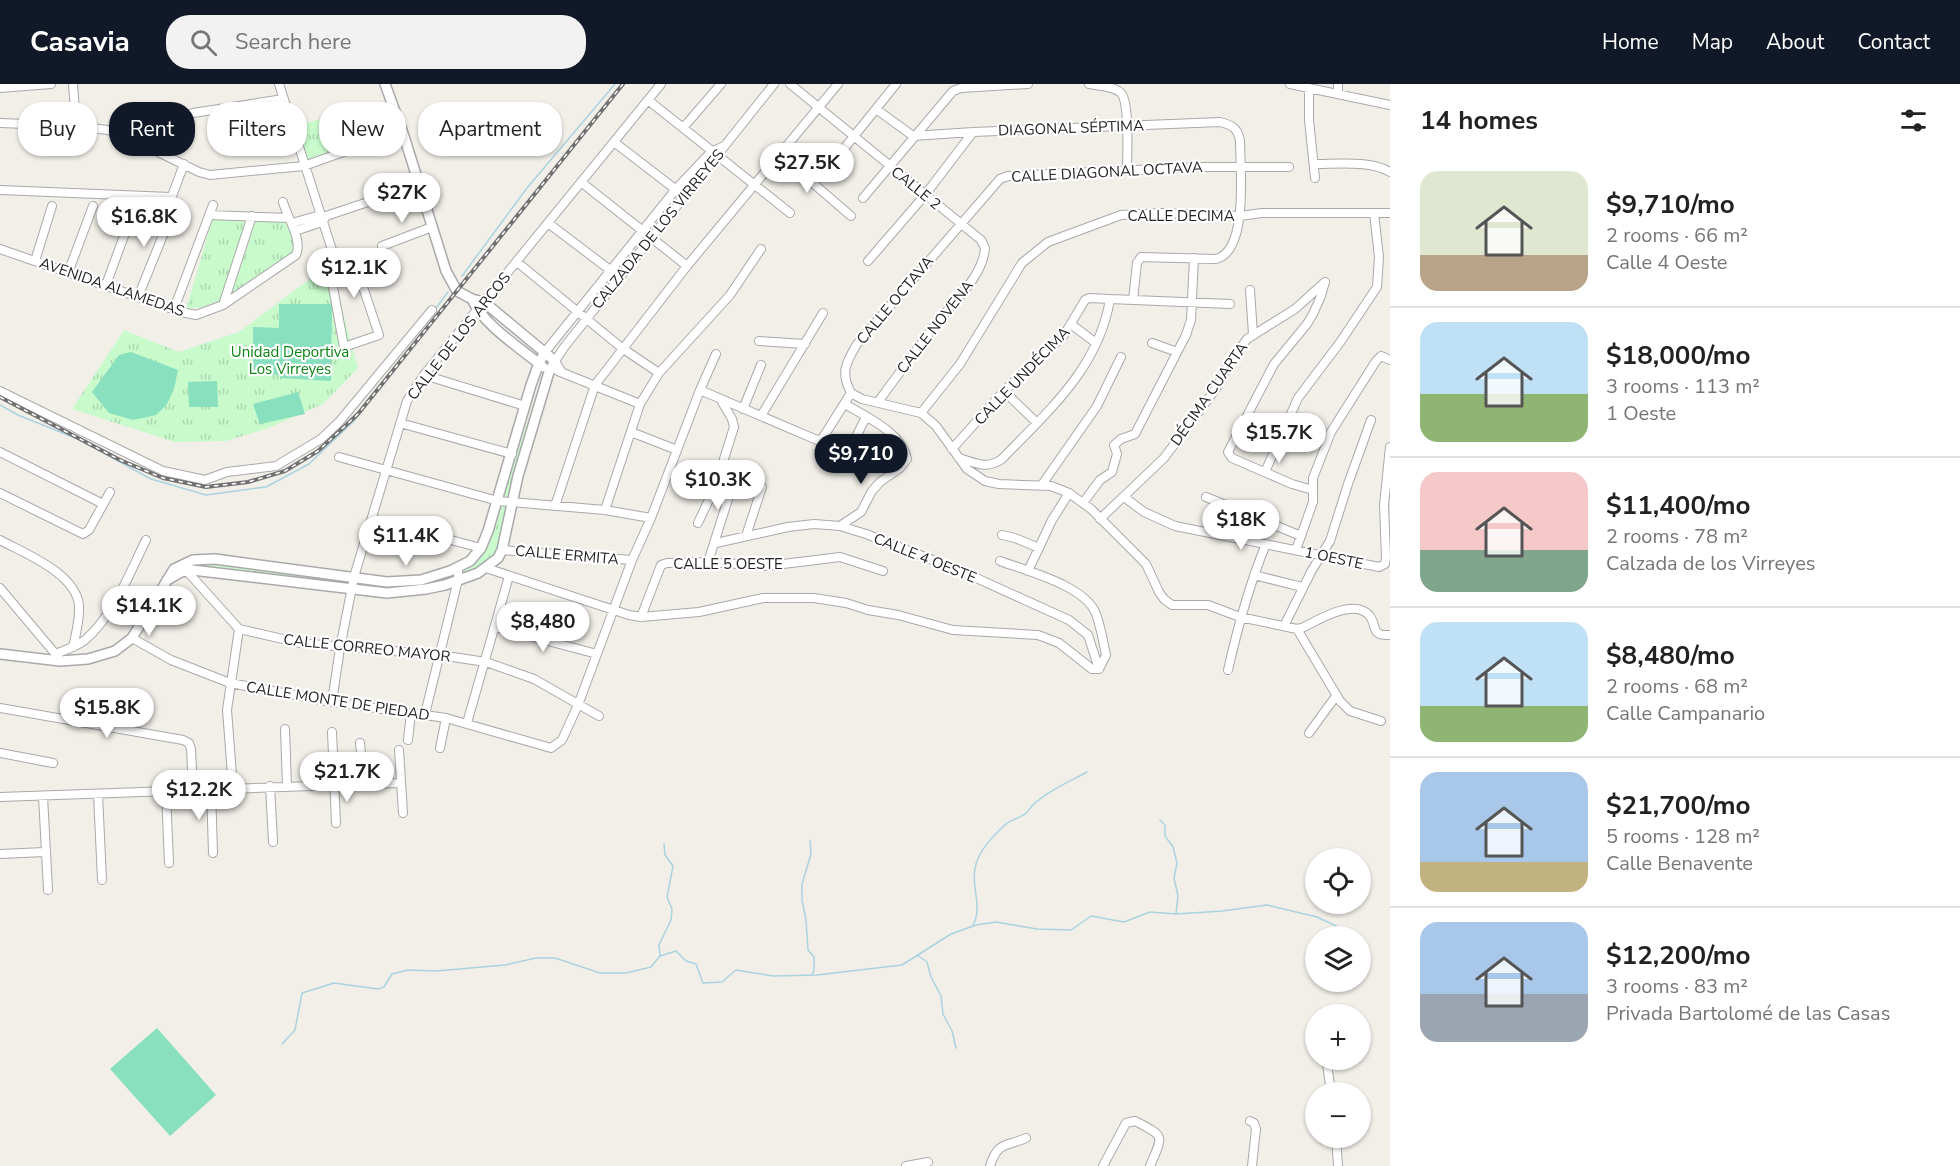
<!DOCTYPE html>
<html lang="en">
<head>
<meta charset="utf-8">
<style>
  :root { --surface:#fff; --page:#f2f2f2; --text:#222; --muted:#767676; --line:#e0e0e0; --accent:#111827 }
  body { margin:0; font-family:"Nunito Sans",sans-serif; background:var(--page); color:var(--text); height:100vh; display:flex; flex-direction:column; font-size:22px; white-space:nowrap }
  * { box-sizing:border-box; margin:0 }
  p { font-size:20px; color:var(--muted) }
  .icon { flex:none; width:33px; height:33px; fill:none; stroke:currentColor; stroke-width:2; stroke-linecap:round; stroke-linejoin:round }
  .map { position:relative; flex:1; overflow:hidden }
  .side { display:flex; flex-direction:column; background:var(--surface); width:570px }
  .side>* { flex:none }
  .banner { position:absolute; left:18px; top:18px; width:570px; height:54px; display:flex; gap:12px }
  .controls { position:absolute; left:1305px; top:764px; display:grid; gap:12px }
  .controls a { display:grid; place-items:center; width:66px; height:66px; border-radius:50%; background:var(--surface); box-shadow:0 2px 4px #0004; font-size:30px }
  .price { position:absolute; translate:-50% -51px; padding:0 14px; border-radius:21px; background:#fff; color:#222; font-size:20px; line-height:39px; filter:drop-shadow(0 2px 3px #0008) }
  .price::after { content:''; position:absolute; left:50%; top:36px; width:18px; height:14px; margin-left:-9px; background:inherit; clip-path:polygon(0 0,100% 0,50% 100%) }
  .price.on { background:var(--accent); color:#fff }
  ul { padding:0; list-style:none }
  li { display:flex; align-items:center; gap:18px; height:150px; padding:0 30px }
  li+li { border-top:2px solid var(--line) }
  li span { display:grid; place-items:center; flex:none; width:168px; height:120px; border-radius:18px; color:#555 }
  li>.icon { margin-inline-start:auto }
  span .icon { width:72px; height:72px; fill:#fffc; stroke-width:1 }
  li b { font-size:26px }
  h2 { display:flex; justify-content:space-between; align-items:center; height:72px; padding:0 30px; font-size:26px }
  .tag { padding:0 21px; border-radius:24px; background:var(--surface); box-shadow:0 2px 4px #0004; font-size:21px; line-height:54px }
  .tag.on { background:var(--accent); color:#fff }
  header { display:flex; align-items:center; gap:36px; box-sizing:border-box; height:84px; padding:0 30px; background:var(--accent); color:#fff }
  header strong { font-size:28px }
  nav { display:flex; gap:33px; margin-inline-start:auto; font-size:21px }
  .search { width:420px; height:54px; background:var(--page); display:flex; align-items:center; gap:15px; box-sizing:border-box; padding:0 21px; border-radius:24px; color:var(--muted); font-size:22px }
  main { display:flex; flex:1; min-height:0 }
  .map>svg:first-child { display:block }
</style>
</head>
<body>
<header>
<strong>Casavia</strong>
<div class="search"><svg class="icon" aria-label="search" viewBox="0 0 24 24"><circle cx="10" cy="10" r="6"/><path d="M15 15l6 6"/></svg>Search here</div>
<nav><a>Home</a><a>Map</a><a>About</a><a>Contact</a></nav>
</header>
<main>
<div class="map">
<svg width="1390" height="1082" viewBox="0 0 1390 1082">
  <defs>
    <pattern id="park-tufts" width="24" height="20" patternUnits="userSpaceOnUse" patternTransform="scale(1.5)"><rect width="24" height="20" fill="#c8facc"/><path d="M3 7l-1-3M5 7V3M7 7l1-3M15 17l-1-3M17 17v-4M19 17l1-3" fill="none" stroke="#acd6af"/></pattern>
  </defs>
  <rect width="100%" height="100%" fill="#f2efe9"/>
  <!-- park -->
  <path fill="url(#park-tufts)" d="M387,17L397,43L306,78L295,42Z
    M213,134L287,137L296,168L231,212L210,222L186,225Z
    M330,180L358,284L323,320L266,345L226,357L175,358L72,325L124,246L179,268L239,248Z
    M548,275L555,280L513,416L504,473L438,505H356L357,495L387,499L453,487L486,463Z
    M199,476L355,494L354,505L192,487L188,479Z"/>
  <!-- pitch -->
  <path fill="#88e0be" d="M279,220H332L331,297L280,294L279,275V291L253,290V243L279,244Z
    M131,268L178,286L174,305L167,320L156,331L133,336L109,329L92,308L119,271Z
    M217,297L218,323H189L188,298Z
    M298,308L305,330L260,340L253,320Z
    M157,944L216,1011L170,1052L110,985Z"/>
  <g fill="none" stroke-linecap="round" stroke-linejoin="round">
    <!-- stream -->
    <path stroke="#aad3df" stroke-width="1.5" d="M462,192L527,104L615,0
      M436,224L448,208
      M0,321L18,331L80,356L151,395L206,411L266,403L309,380L356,335
      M1160,736L1165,741V752L1173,763L1177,779L1174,794L1178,812L1176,830
      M810,756L811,770L802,800V816L806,836L808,866L814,873V886L812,891
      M973,841C983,823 971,804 975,784C978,767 993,752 1006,740C1012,735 1021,734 1026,729C1029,727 1030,724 1032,722C1047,707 1069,698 1087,688
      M917,871L927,878L931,893L941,912L943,930L952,947L956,964
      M660,872L659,861L671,836L672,825L667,813L673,782L665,771L664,760
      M1360,873L1365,875
      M282,960L295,946L302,909L334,899L378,905L384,903L392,890L408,886L436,887L505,881L536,874H555L600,889H626L651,883L660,872L676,867L686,877L696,880L703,899L722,898L736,886L773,892L817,891L902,881L951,850L976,841L996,838L1037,845L1071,846L1091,832L1124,838L1150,828L1176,830L1222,827L1267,821L1317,833L1349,848V852"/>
    <!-- minor casing -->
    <g stroke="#a9a9a9" stroke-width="10">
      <path id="minor" d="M73,0L76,42
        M279,0L333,169L339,173L351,171L353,173L379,251L344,263L330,187L334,170
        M790,0L981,156L985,164C983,193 953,218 936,240C916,266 897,292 878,318
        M1089,0C1099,2 1114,2 1121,9C1130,19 1127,71 1127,86
        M1290,0L1390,21
        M0,4L51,0
        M1309,4V36L1315,94
        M1338,10V0
        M648,16L790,129
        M876,25L913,52L973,48L1220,38C1233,41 1238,45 1240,57C1240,83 1249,167 1216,175L1141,173L1137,179L1133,216
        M0,39L76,42L115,47L199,88L210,91L304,82L402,47
        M683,44L721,0
        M614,58L679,108
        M150,63L182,34L193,29L283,15
        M779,70L851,132
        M1314,80C1337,80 1370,76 1390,88
        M826,87L896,0
        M581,98L687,182
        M0,106L170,113L172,112L184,80
        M863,114L953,7L961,4L1028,0
        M209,131L289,134
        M292,139L320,131L326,132L419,101
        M548,139L614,189
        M295,147L322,138L325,134
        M382,162L432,143
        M0,165L181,228L196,231L223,221L296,171C303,155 287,134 283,118
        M35,177L52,122
        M868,177L925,111L973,48
        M517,178L622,264L659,289
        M68,189L93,122
        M106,201L132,130
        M1250,206L1253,250
        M138,213L174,124
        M223,221L252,132
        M174,225L213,121
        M1072,241L1096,259
        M759,257L805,260
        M1152,259L1177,268
        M545,268L676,105L711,68L724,62
        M558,287L640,320
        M561,287L555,277L565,262L774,0
        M424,291L525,322
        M700,306L817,356L822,355L851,309C840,288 846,279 857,260L1000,95L1008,92L1200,83H1289
        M0,307L163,387L205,396L227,388L276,382L321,355L339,338L432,226
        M1004,307L1037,339
        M851,309L862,315L921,329L936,342L967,385L985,397L999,400L1051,402L1069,409L1091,425L1146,480L1159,508L1164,515L1172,521H1208L1240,533L1297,545L1302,544C1318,536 1353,514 1369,531C1378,541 1369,552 1390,551
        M743,325L761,281
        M921,329L960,280L1022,179L1048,158L1121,131L1162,129L1240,132L1262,129H1390
        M761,332L823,229
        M400,339L512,370
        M631,348L677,366
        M952,365L1004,307L1064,251L1085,216L1089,214L1110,215L1230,220
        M0,368L103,420
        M339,373L498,417L605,426L651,434
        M959,374C976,379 986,386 1002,375C1048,327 1099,284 1110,215
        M849,384L853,359L866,333
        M1265,388L1298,314L1341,257L1377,203L1379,173L1374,129
        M1041,402L1097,322L1121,273
        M1313,406L1292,400L1232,374L1228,368L1274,280L1307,240L1313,230L1321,212L1325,198
        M0,409L83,450L89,446L110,408
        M1124,413L1144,428L1175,442L1379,483L1385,480L1386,473L1384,421L1390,363
        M1206,413L1301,452
        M1083,419L1100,396L1112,388L1117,370L1114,361L1121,355L1135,350L1186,251L1191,236L1194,174
        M555,422L595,301L687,182L838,0
        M605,426L640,320L659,289L730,211L761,165
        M372,435L481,464
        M1100,435L1164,374L1217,303L1227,283L1247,255L1295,225L1325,198
        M698,439L713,407L729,403
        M840,442L861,428L872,407L880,398L900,384L907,375C902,348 866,333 845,320
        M1002,451L1015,454L1039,464
        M746,452L762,403
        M0,456C26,470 75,489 79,521C80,535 76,550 73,563
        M716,459L788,443L814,440L840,442L866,450L963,488L1069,536L1088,551L1099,585
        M502,466L632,476
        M1296,466L1313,418V394L1331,348L1376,277L1381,272L1390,276
        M1000,477C1027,487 1086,502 1096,530C1101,543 1103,557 1106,571L1099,585
        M708,478L729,412L724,375L734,343L732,335L721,316
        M486,484L629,531L641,533L699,528L763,514H814L846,519L868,526L898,531L953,546L1038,551L1059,559L1092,585H1099
        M186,486L239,545L300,559L439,571L486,578L534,595L599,632
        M1028,487L1052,436L1069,409
        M1254,491L1302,503
        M0,504L58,573
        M641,533L661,481L667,479L708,478L767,482L840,473L883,487
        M1284,542L1312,486L1330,457L1348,400L1371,336
        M495,543L597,570
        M1297,545L1340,617L1350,627L1381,637
        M132,554L171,576L230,599L332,618L446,634L551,664L562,656L578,621L632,476L651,434L700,306L716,270
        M55,570C65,566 76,563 85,556C114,531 129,490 146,456
        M1228,586C1238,542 1249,501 1266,460
        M332,618L340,564L354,493L407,317L424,291L661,0
        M0,624L183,656L189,659L191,665L193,705
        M425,630L458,496V483
        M467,639L509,492
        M285,645L287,702
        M332,648L336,739
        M1309,649L1336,612
        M408,656L411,629
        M360,659L364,700
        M440,664L446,634
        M399,666L403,729
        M0,669L53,679
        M270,702L273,758
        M233,704L227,626L239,545
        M211,705L213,769
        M166,707L169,779
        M98,710L102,796
        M43,712L48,806
        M0,713L400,699
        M0,770L45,768
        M1327,980L1331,1008
        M1250,1037L1254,1039L1256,1045L1252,1082
        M1336,1053L1338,1082
        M906,1082L928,1078
        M990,1082C998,1057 1006,1063 1026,1054
        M1103,1082L1126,1039L1135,1037C1166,1053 1163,1051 1150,1082"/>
    </g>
    <!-- tertiary casing -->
    <g stroke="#a9a9a9" stroke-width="12">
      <path id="tertiary" d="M472,215C484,242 521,264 543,283
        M167,496L181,488L192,486L387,509L426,505L445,501L478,489L498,474L502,466L518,392L549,288L555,277L484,218L472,215L457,207L446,187L404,52L385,0
        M0,570L60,577L88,575L115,567L132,554L174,485L193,476L215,475L387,498L421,496L450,487L470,477L481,464L488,447L531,301L539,279L545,268"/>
    </g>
    <!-- minor -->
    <use href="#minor" stroke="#fff" stroke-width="8"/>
    <!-- tertiary -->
    <use href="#tertiary" stroke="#fff" stroke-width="9"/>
    <!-- rail casing -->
    <g stroke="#707070" stroke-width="4">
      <path id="rail" d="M0,313L120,376L163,394L206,403L248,398L285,387L318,367L358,330L623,0"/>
    </g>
    <!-- rail -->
    <use href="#rail" stroke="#fff" stroke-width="1.5" stroke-dasharray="4.5" stroke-linecap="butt"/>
  </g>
  <g text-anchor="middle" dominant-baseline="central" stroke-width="4.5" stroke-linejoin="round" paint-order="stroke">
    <!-- street labels -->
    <g font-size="15" fill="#222" stroke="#fff">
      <text transform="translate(1071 44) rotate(-2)">DIAGONAL SÉPTIMA</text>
      <text transform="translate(1107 88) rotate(-3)">CALLE DIAGONAL OCTAVA</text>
      <text transform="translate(916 104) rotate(39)">CALLE 2</text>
      <text x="1181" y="132">CALLE DECIMA</text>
      <text transform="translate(658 145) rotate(-51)">CALZADA DE LOS VIRREYES</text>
      <text transform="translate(112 203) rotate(19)">AVENIDA ALAMEDAS</text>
      <text transform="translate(895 216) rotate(-50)">CALLE OCTAVA</text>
      <text transform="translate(935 243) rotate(-52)">CALLE NOVENA</text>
      <text transform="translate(459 252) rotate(-52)">CALLE DE LOS ARCOS</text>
      <text transform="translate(1022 292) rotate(-46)">CALLE UNDÉCIMA</text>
      <text transform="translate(1209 310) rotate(-55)">DÉCIMA CUARTA</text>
      <text transform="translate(567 471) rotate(5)">CALLE ERMITA</text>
      <text transform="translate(925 474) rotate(22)">CALLE 4 OESTE</text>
      <text transform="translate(1334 474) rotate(12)">1 OESTE</text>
      <text x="728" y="480">CALLE 5 OESTE</text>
      <text transform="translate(367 564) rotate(6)">CALLE CORREO MAYOR</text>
      <text transform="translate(338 617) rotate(9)">CALLE MONTE DE PIEDAD</text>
    </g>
    <!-- park labels -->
    <g font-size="15" fill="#0c8416" stroke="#fff">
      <text x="290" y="268">Unidad Deportiva<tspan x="290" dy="17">Los Virreyes</tspan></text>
    </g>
  </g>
</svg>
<div class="controls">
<a><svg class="icon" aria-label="locate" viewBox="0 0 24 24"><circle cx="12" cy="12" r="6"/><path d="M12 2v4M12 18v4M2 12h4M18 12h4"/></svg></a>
<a><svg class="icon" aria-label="layers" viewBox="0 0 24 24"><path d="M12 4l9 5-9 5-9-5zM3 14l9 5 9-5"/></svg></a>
<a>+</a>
<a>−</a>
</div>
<b class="price" style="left:807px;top:110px">$27.5K</b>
<b class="price" style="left:402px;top:140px">$27K</b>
<b class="price" style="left:144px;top:164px">$16.8K</b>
<b class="price" style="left:354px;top:215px">$12.1K</b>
<b class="price" style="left:1279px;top:380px">$15.7K</b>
<b class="price on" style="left:861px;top:401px">$9,710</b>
<b class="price" style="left:718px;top:427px">$10.3K</b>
<b class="price" style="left:1241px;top:467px">$18K</b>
<b class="price" style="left:406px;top:483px">$11.4K</b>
<b class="price" style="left:149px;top:553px">$14.1K</b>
<b class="price" style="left:543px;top:569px">$8,480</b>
<b class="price" style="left:107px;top:655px">$15.8K</b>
<b class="price" style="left:347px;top:719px">$21.7K</b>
<b class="price" style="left:199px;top:737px">$12.2K</b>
<div class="banner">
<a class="tag">Buy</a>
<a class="tag on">Rent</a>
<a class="tag">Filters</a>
<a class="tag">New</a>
<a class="tag">Apartment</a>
</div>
</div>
<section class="side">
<h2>14 homes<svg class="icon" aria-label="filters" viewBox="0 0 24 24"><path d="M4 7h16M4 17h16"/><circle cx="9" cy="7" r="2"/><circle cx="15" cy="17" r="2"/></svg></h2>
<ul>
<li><span style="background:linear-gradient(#dfe7d0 70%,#b9a48a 0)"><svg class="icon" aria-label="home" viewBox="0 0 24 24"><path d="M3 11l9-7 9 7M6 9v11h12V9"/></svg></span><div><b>$9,710/mo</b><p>2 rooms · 66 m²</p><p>Calle 4 Oeste</p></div></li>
<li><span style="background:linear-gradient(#bfe0f5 60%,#8fb573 0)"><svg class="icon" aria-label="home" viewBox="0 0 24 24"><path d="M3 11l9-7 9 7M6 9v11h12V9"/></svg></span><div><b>$18,000/mo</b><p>3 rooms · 113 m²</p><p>1 Oeste</p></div></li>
<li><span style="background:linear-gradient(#f6c9c9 65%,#7fa58c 0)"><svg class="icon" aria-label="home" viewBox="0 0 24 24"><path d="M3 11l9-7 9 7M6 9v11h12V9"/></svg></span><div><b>$11,400/mo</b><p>2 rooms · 78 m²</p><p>Calzada de los Virreyes</p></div></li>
<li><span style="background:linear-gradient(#bfe0f5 70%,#8fb573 0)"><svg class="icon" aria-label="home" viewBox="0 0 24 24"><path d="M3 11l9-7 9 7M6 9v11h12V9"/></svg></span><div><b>$8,480/mo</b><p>2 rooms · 68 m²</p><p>Calle Campanario</p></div></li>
<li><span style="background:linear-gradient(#a9c7e8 75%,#c2b280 0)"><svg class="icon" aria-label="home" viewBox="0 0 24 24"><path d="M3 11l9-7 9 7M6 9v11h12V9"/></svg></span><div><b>$21,700/mo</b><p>5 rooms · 128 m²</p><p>Calle Benavente</p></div></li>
<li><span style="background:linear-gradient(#a9c7e8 60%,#9aa5b1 0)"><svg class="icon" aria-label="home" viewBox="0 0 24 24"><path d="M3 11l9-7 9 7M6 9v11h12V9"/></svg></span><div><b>$12,200/mo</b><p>3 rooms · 83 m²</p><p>Privada Bartolomé de las Casas</p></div></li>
</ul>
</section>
</main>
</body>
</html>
